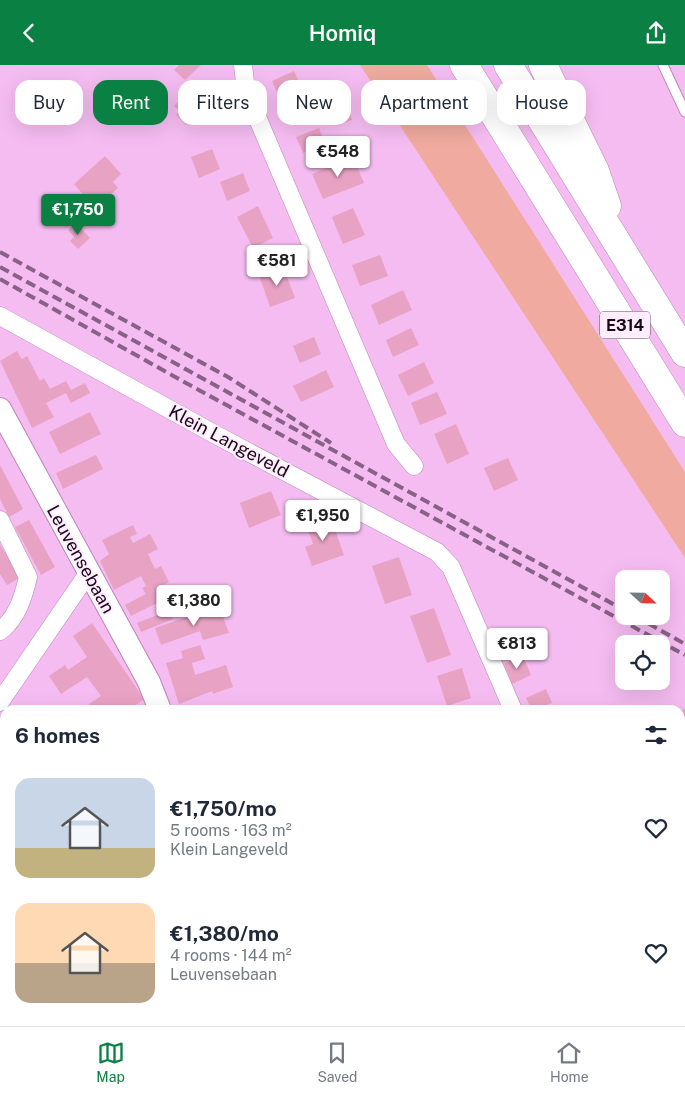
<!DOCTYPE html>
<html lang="en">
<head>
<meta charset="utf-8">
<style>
  :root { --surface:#fff; --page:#f2f2f3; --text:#1f2937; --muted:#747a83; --line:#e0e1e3; --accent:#0b8043 }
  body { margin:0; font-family:"Public Sans",sans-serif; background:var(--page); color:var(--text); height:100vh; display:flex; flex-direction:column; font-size:19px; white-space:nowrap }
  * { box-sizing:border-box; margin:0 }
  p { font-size:16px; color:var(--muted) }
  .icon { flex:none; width:28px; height:28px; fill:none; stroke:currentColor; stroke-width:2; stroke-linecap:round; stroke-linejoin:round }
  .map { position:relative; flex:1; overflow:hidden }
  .drawer { position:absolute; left:0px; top:640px; width:685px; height:321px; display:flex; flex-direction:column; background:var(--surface); border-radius:15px 15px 0 0; box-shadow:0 5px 20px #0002 }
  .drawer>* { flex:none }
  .banner { position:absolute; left:15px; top:15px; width:655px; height:45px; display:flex; gap:10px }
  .needle { width:32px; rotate:112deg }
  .tools { position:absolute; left:615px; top:505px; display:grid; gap:10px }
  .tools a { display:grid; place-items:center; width:55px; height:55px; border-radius:10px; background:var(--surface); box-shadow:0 5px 20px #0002; font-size:25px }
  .price { position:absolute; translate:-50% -42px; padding:0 11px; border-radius:5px; background:#fff; color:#222; font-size:16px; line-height:32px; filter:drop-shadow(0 1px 2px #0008) }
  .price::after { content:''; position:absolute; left:50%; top:30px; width:15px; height:11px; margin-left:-8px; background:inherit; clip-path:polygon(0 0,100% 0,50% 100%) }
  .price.current { background:var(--accent); color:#fff }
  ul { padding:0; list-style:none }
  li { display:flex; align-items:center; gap:15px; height:125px; padding:0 15px }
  li span { display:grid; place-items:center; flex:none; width:140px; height:100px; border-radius:15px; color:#555 }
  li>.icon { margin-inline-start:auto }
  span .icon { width:60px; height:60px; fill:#fffc; stroke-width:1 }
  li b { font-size:21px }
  h2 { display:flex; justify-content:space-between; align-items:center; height:60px; padding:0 15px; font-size:21px }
  .pill { padding:0 18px; border-radius:15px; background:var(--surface); box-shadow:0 5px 20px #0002; font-size:18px; line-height:45px }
  .pill.current { background:var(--accent); color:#fff }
  header { display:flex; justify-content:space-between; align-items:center; height:65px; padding:0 15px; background:var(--accent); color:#fff; font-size:22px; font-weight:600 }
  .menu { display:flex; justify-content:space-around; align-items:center; height:70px; border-top:1px solid var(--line); background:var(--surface); font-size:14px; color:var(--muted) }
  .menu a { display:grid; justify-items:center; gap:2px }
  .menu .current { color:var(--accent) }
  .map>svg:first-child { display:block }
</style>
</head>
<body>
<header><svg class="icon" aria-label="back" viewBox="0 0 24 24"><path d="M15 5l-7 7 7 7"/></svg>Homiq<svg class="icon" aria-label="share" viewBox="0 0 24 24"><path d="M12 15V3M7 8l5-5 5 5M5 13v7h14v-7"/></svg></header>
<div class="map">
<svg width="685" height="961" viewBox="0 0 685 961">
  <rect width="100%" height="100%" fill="#f5bcf1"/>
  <!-- green -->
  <path fill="#f0aa9f" d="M360,0H427L685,407V493Z"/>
  <!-- building -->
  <path fill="#e8a2c4" d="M179,0H201L185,15L174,5Z
    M294,6L308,36L285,46L272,16Z
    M193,22L201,29L194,36L202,44L186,60L176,50L180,46L174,41Z
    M349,45L352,55L336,61L332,51Z
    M319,63L325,78L303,88L296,72Z
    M212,84L220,104L199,113L191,92Z
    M105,91L121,109L113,117L118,123L102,137L98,133L91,139L74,119Z
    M353,92L364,118L323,134L312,109Z
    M243,108L250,126L227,136L220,117Z
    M258,141L273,173L253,183L237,152Z
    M353,143L365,170L343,179L332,152Z
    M76,158L90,173L78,184L70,176L74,172L68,165Z
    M380,190L388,211L360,221L352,200Z
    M283,201L295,233L270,242L259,210Z
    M403,225L412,245L379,260L371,240Z
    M411,263L419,280L393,292L386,275Z
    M314,272L321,289L300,298L293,281Z
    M17,286L22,294L27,291L40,316L44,313L50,324L66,316L71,325L85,318L90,328L71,338L66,328L46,338L54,352L32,363L0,296Z
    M424,297L434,318L408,331L398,310Z
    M326,305L334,322L301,337L293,321Z
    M437,327L447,349L420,360L411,338Z
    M90,347L101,369L60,389L49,367Z
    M456,359L469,389L447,399L434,369Z
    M96,390L103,404L63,424L56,408Z
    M508,393L518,415L494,426L484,403Z
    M0,400L23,444L9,452L0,434Z
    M271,426L281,450L249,463L240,438Z
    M330,451L344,490L312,501L305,482L313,479L306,460Z
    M29,455L55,502L41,510L15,462Z
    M133,460L137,469L130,472L133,478L150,469L158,484L148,489L155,504L161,501L169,517L161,521L167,533L131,551L125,540L146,529L142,523L146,521L141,511L114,525L100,496L109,489L102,475Z
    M0,480L21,512L7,520L0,509Z
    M399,492L412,530L385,539L372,501Z
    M219,541L229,568L203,575L200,566L161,580L155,563Z
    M434,543L451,590L427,598L410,551Z
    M170,545L173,554L141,567L137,558Z
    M92,558L144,634L133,642L135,645H93L89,639L101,631L87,612L61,629L49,611L65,600L68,605L87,592L73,571Z
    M200,580L205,594L192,598L195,610L226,600L233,622L213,629L212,626L179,639L166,598L183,593L181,586Z
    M523,591L531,610L512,619L504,599Z
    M462,603L471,633L447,641L437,611Z
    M546,624L552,638L532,645L526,633Z
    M683,644L685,645V679L680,676V650Z
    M5,713V751L0,752V714Z
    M685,777V813L680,800V779Z
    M5,826V846L4,847L0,827Z
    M34,956H58V957L36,961Z
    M201,956H242V959L237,961H202Z"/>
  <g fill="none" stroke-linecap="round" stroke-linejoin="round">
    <!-- service casing -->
    <g stroke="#bb85b8" stroke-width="11">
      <path id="service" d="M663,0L685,47"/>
    </g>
    <!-- minor casing -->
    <g stroke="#bb85b8" stroke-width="19">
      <path id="minor" d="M243,0L246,26L396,379L414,401
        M0,251L218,371L437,487L451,502L513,645
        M0,455L28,512C23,533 17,553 0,566
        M0,637L89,507
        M0,898L5,915
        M17,956L19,961
        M629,956L630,961"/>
    </g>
    <!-- tertiary casing -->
    <g stroke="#bb85b8" stroke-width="24">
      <path id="tertiary" d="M0,344L149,617L160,645
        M256,956L258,961"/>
    </g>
    <!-- motorway casing -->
    <g stroke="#bb85b8" stroke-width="29">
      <path id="motorway" d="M464,0L685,358
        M508,0L685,288
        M543,0L595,106L607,141"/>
    </g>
    <!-- service -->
    <use href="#service" stroke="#fff" stroke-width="9"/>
    <!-- minor -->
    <use href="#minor" stroke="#fff" stroke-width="18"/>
    <!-- tertiary -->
    <use href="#tertiary" stroke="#fff" stroke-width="22"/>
    <!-- motorway -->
    <use href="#motorway" stroke="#fff" stroke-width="28"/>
    <!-- rail -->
    <path stroke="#886286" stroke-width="4" stroke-dasharray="10 5" stroke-linecap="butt" d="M0,187L228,312L331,378
      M0,202L624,545
      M0,214L186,318L685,590
      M635,551L685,579"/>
  </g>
  <g text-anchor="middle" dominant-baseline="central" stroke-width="4" stroke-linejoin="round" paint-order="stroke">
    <!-- shield labels -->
    <rect fill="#feedfd" stroke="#604d5f" stroke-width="1" x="600" y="246.5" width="50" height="27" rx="4"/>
    <g font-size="16" font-weight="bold" fill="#1c081b">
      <text x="625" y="260">E314</text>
    </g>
    <!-- street labels -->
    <g font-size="18" fill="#1c081b" stroke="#feedfd">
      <text transform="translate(229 376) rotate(28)">Klein Langeveld</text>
      <text transform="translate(81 494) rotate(61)">Leuvensebaan</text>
    </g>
  </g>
</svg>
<div class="tools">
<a><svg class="needle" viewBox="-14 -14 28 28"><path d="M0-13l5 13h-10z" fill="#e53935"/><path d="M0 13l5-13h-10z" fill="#747a83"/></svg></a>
<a><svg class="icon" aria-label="locate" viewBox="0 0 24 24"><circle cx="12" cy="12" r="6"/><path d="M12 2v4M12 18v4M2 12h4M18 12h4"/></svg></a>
</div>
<b class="price" style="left:338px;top:113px">€548</b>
<b class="price current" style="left:78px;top:171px">€1,750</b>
<b class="price" style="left:277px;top:222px">€581</b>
<b class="price" style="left:323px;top:477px">€1,950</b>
<b class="price" style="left:194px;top:562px">€1,380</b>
<b class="price" style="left:517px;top:605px">€813</b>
<div class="banner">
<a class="pill">Buy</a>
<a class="pill current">Rent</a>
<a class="pill">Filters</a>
<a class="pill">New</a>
<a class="pill">Apartment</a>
<a class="pill">House</a>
</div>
<section class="drawer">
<h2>6 homes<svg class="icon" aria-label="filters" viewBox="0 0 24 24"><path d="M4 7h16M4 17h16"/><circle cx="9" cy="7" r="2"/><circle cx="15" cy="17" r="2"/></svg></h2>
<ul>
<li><span style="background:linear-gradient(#c9d6e8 70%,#c2b280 0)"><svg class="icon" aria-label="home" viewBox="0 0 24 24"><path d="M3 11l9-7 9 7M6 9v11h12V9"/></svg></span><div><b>€1,750/mo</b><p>5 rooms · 163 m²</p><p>Klein Langeveld</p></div><svg class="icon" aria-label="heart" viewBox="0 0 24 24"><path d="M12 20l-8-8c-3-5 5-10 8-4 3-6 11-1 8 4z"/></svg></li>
<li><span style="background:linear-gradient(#ffd9b3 60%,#b9a48a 0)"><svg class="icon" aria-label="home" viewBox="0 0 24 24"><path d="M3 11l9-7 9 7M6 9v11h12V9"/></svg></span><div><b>€1,380/mo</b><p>4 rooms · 144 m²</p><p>Leuvensebaan</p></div><svg class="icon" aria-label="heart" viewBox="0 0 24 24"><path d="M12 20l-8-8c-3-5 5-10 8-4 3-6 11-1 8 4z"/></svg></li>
</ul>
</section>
</div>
<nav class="menu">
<a class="current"><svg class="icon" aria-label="map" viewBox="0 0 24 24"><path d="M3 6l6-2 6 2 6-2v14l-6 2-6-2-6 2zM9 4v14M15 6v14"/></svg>Map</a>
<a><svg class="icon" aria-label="saved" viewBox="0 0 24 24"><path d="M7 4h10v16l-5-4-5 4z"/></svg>Saved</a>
<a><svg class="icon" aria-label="home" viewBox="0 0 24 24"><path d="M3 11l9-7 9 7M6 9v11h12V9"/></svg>Home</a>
</nav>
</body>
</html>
